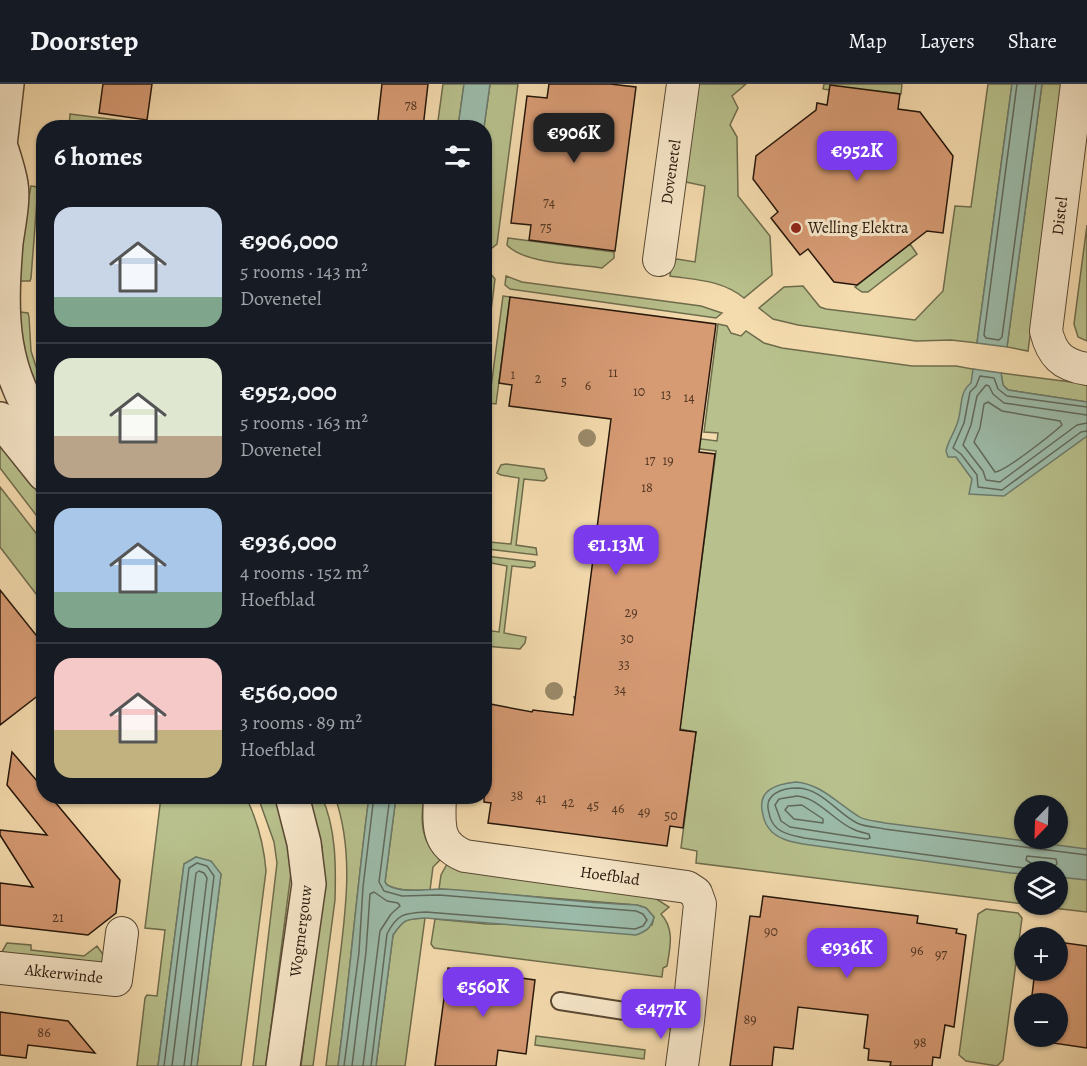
<!DOCTYPE html>
<html lang="en">
<head>
<meta charset="utf-8">
<style>
  :root { --surface:#171b24; --page:#20242c; --text:#f1f3f6; --muted:#9ea1a6; --line:#363941; --accent:#7c3aed }
  body { margin:0; font-family:Alegreya,serif; background:var(--page); color:var(--text); height:100vh; display:flex; flex-direction:column; font-size:22px; white-space:nowrap }
  * { box-sizing:border-box; margin:0 }
  p { font-size:20px; color:var(--muted) }
  .icon { flex:none; width:33px; height:33px; fill:none; stroke:currentColor; stroke-width:2; stroke-linecap:round; stroke-linejoin:round }
  .map { position:relative; flex:1; overflow:hidden }
  .details { position:absolute; left:36px; top:36px; width:456px; height:684px; display:flex; flex-direction:column; background:var(--surface); border-radius:24px; box-shadow:0 2px 4px #0004 }
  .details>* { flex:none }
  .needle { width:39px; rotate:203deg }
  .controls { position:absolute; left:1014px; top:711px; display:grid; gap:12px }
  .controls a { display:grid; place-items:center; width:54px; height:54px; border-radius:50%; background:var(--surface); box-shadow:0 2px 4px #0004; font-size:30px }
  .price { position:absolute; translate:-50% -51px; padding:0 14px; border-radius:12px; background:var(--accent); color:#fff; font-size:20px; line-height:39px; filter:drop-shadow(0 2px 3px #0008) }
  .price::after { content:''; position:absolute; left:50%; top:36px; width:18px; height:14px; margin-left:-9px; background:inherit; clip-path:polygon(0 0,100% 0,50% 100%) }
  .price.selected { background:#222; color:#fff }
  ul { padding:0; list-style:none }
  li { display:flex; align-items:center; gap:18px; height:150px; padding:0 18px }
  li+li { border-top:2px solid var(--line) }
  li span { display:grid; place-items:center; flex:none; width:168px; height:120px; border-radius:18px; color:#555 }
  li>.icon { margin-inline-start:auto }
  span .icon { width:72px; height:72px; fill:#fffc; stroke-width:1 }
  li b { font-size:26px }
  h2 { display:flex; justify-content:space-between; align-items:center; height:72px; padding:0 18px; font-size:26px }
  header { display:flex; align-items:center; gap:36px; box-sizing:border-box; height:84px; padding:0 30px; background:var(--surface); border-bottom:2px solid var(--line) }
  header strong { font-size:28px }
  nav { display:flex; gap:33px; margin-inline-start:auto; font-size:21px }
  .map>svg:first-child { display:block }
</style>
</head>
<body>
<header>
<strong>Doorstep</strong>
<nav><a>Map</a><a>Layers</a><a>Share</a></nav>
</header>
<div class="map">
<svg width="1087" height="982" viewBox="0 0 1087 982">
  <rect width="100%" height="100%" fill="#f5dcaf"/>
  <filter id="stains"><feTurbulence type="fractalNoise" baseFrequency=".00333" numOctaves="4"/><feColorMatrix values="0 0 0 0 .2 0 0 0 0 .09 0 0 0 0 .02 0 0 0 .5 -.17"/></filter>
  <radialGradient id="worn" r=".72"><stop offset=".6" stop-color="#630" stop-opacity="0"/><stop offset="1" stop-color="#630" stop-opacity=".3"/></radialGradient>
  <!-- green -->
  <path fill="#b8c18d" stroke="#6e6c4c" stroke-width="1.5" fill-rule="evenodd" d="M443,0H464L458,43L437,44Z
    M490,0H518L497,160L492,164L485,163L484,43Z
    M694,0H746L732,12L738,24L730,41L737,53L738,112L770,152L772,191L744,214C722,196 696,196 670,192L672,179L677,175L695,178L705,102L686,98L682,93Z
    M824,0H902L901,10L830,2L829,6L823,5Z
    M988,0H1012L977,259L951,256L916,257L798,241L773,235L759,224L784,203L803,202L820,223L826,225L915,236L943,207L955,122L971,123Z
    M1042,0H1063L1028,267L1007,263Z
    M70,30L173,43H69Z
    M31,102L38,103L31,194L30,197H15L14,190Z
    M1087,141V257L1078,253L1074,240Z
    M508,154L614,168V174L602,184C578,180 524,180 507,161Z
    M910,160L917,170L868,208H862L855,203Z
    M485,188H489L495,195L485,275Z
    M506,192L522,198L701,222L722,229L716,234L510,205L505,201Z
    M503,212L510,213L496,320L489,319Z
    M12,227L28,229L29,233L31,267L43,304V317L40,320Z
    M718,240L727,242L731,249L741,252L746,247L764,259L782,264L912,282H956L978,286L972,338L1087,352V828L1027,821L1058,820V788H1024V820L696,779L697,767L681,764L696,648L680,645L681,633L576,619L574,613L682,627L716,367L610,354L622,345L717,357L718,349L704,348ZM1024,722H1058V754H1024Z
    M1001,289L1087,300V318L1008,306L1003,301Z
    M6,360L24,383L43,419V440L0,384V364Z
    M506,380L544,385L547,394L544,397L524,395L516,461L536,464L537,471L488,465L490,458L511,460L519,394L501,391L497,389L501,381Z
    M0,403L43,458V519L0,463Z
    M486,472L535,478V482L531,484L512,482L504,549L526,553L525,559L520,565L485,562V546L499,548L507,482L487,478Z
    M161,713H246C257,736 264,761 266,787L241,982H197L221,790L196,773L184,780L158,982H137L145,914L147,911L157,912L165,846L145,844Z
    M258,713H274L275,715L288,755L291,789L266,982H253L277,779L274,758Z
    M309,713H322C336,745 336,781 335,816L313,982H301L323,802L322,763Z
    M335,713H369C357,802 350,892 338,982H326C330,948 335,915 339,881C346,825 354,767 335,713Z
    M396,713H424C420,737 421,758 440,776L433,783L430,806C415,806 400,808 387,801L385,798Z
    M447,780L655,814L669,823L661,830C675,845 670,864 667,882L663,884L662,893L434,864L431,860L435,835L487,840L652,841L654,833L646,824L637,821L439,805L441,791Z
    M986,825L1018,829L1022,834L1003,976L997,982L966,977L959,971L978,830Z
    M425,834L405,982H376L393,851C404,835 406,835 425,834Z
    M7,859L31,861V866L84,872L97,862L104,872L103,879L0,871Z
    M536,952L645,966L644,975L535,961Z"/>
  <!-- water -->
  <path fill="#9cbcab" stroke="#6c7a6b" stroke-width="1.5" d="M464,0H490L484,43H458Z
    M1012,0H1042L1007,263L977,259Z
    M973,285L1001,289L1003,301L1008,306L1087,318V352L1004,412L969,410L972,395L956,373H948L946,367C948,357 954,349 957,340C963,325 958,309 971,299Z
    M796,698C821,700 837,719 858,732C865,737 876,737 885,739L1087,765V796L1058,793V788H1024V790L1011,789L803,760C792,758 781,756 772,748C768,744 764,737 763,731C756,706 776,700 796,698Z
    M369,713H396L385,798L387,801C404,810 423,805 441,805C506,808 572,819 637,821L646,824L654,833C651,844 647,847 636,851L425,834C406,835 404,835 393,851L376,982H338C350,892 357,802 369,713Z
    M196,773L211,777L221,790L197,982H158L184,780Z"/>
  <g fill="none" stroke-linecap="round" stroke-linejoin="round">
    <!-- shore -->
    <path stroke="#60695a" stroke-width="1.5" d="M1017,0L984,251L986,254L999,256L1002,253L1036,0
      M988,318L1002,327L1060,337L1062,341C1052,350 1006,387 995,388L974,358L980,344L984,320Z
      M1087,323L1007,312L998,305L994,294L980,292L976,302L970,308L964,339L953,364L961,370L977,391L978,403L1002,406L1081,348L1087,347
      M1087,331L1004,319L993,310L989,302L986,301L977,312L971,341L963,361L983,387L986,396L1000,398L1077,341L1087,339
      M797,712C820,714 834,738 855,746C859,748 865,749 869,750L870,754L867,755L790,743L781,737L775,721L779,715Z
      M802,721L823,735V739L794,735L785,726L788,722Z
      M1029,788L1024,784L804,754C795,752 786,751 778,745C773,741 770,735 769,729C763,710 782,704 798,704C822,705 837,729 857,739C865,743 876,743 884,745L1087,771
      M1037,788L1034,781L1026,776L1027,772L1056,775L1057,780L1046,788
      M164,982L189,784L197,779L207,782L214,792L191,982
      M172,982L196,789L199,787L204,789L207,794L184,982
      M344,982L359,868L363,803L374,712
      M352,982L366,868L370,810L374,808L387,817L398,819L400,822L391,830L380,847L363,982
      M371,982L387,850C397,830 404,829 426,828L635,845L643,842L647,836L643,830L636,827L439,811L402,812L384,807L379,798L390,712"/>
  </g>
  <!-- building -->
  <path fill="#d79b74" stroke="#25160a" stroke-width="1.5" d="M103,0H152L147,36L99,29Z
    M382,0H428L423,44H377Z
    M549,0H610L636,3L615,167L529,156L531,141L511,139L527,12L547,14Z
    M830,1L900,10L898,25L920,28L953,72L943,149L927,147L857,201L834,198L808,165L800,171L771,134L778,128L753,95L756,72L816,26L817,19L827,21Z
    M510,213L716,240L699,368L715,370L680,646L696,648L683,744L670,742L667,762L488,739L491,719L484,718V663L490,620L532,628L533,626L573,631L611,335L509,322L512,301L499,299Z
    M0,506L44,561V607L0,641Z
    M12,668L44,705V712H50L120,796L116,829L88,851L0,841V799L33,803L0,751V746L47,751L7,701Z
    M763,812L918,832L917,839L957,845L956,849L966,851L954,943L945,941L940,974L933,973L932,982H890L891,978L868,976L869,965L864,964L868,931L798,923L793,965L774,963L772,982H730L750,832L760,833Z
    M1058,858L1087,862V964L1026,955L1027,952H1058V920H1031L1035,886H1058Z
    M448,884L535,896L526,970L498,966L496,982H435Z
    M0,928L68,937L95,969L28,961L26,974L0,971Z"/>
  <g fill="none" stroke-linecap="round" stroke-linejoin="round">
    <!-- service casing -->
    <g stroke="#594833" stroke-width="20">
      <path id="service" d="M560,917L688,937"/>
    </g>
    <!-- minor casing -->
    <g stroke="#594833" stroke-width="34">
      <path id="minor" d="M1077,0L1046,247C1052,271 1062,281 1087,285
        M659,176L683,0
        M440,712C439,741 436,760 465,772L687,803L696,809L700,820L688,937L682,982
        M0,884L116,896L122,849"/>
    </g>
    <!-- tertiary casing -->
    <g stroke="#594833" stroke-width="36">
      <path id="tertiary" d="M0,60C4,73 9,87 11,100C14,116 8,143 6,159C0,233 0,286 44,348
        M0,61L7,0
        M0,335L44,390
        M283,982L309,800L304,759L292,712"/>
    </g>
    <!-- service -->
    <use href="#service" stroke="#f8e8cb" stroke-width="16"/>
    <!-- minor -->
    <use href="#minor" stroke="#f8e8cb" stroke-width="32"/>
    <!-- tertiary -->
    <use href="#tertiary" stroke="#f8e8cb" stroke-width="33"/>
  </g>
  <!-- trees -->
  <g fill="#9b8b6a">
    <circle cx="587" cy="354" r="9"/>
    <circle cx="554" cy="607" r="9"/>
  </g>
  <!-- markers -->
  <circle fill="#8f2418" stroke="#f8e8cb" stroke-width="2" cx="796" cy="144" r="6"/>
  <g text-anchor="middle" dominant-baseline="central" stroke-width="6" stroke-linejoin="round" paint-order="stroke">
    <!-- number labels -->
    <g font-size="14" fill="#523724">
      <text x="411" y="21">78</text>
      <text x="549" y="118">74</text>
      <text x="546" y="143">75</text>
      <text x="613" y="288">11</text>
      <text x="513" y="290">1</text>
      <text x="538" y="294">2</text>
      <text x="564" y="297">5</text>
      <text x="588" y="301">6</text>
      <text x="639" y="307">10</text>
      <text x="666" y="310">13</text>
      <text x="689" y="313">14</text>
      <text x="650" y="376">17</text>
      <text x="668" y="376">19</text>
      <text x="647" y="403">18</text>
      <text x="631" y="528">29</text>
      <text x="627" y="554">30</text>
      <text x="624" y="580">33</text>
      <text x="620" y="605">34</text>
      <text x="517" y="711">38</text>
      <text x="541" y="714">41</text>
      <text x="568" y="718">42</text>
      <text x="593" y="721">45</text>
      <text x="618" y="724">46</text>
      <text x="644" y="727">49</text>
      <text x="671" y="731">50</text>
      <text x="58" y="833">21</text>
      <text x="771" y="847">90</text>
      <text x="917" y="866">96</text>
      <text x="941" y="870">97</text>
      <text x="750" y="935">89</text>
      <text x="44" y="948">86</text>
      <text x="920" y="958">98</text>
    </g>
    <!-- street labels -->
    <g font-size="16" fill="#25160a" stroke="#f8e8cb">
      <text transform="translate(671 88) rotate(-82)">Dovenetel</text>
      <text transform="translate(1060 132) rotate(-83)">Distel</text>
      <text transform="translate(610 792) rotate(8)">Hoefblad</text>
      <text transform="translate(301 847) rotate(-83)">Wogmergouw</text>
      <text transform="translate(64 890) rotate(6)">Akkerwinde</text>
    </g>
    <!-- poi labels -->
    <g font-size="16" fill="#25160a" stroke="#f8e8cb" text-anchor="start">
      <text x="808" y="144">Welling Elektra</text>
    </g>
  </g>
  <rect width="100%" height="100%" filter="url(#stains)"/>
  <rect width="100%" height="100%" fill="url(#worn)"/>
</svg>
<div class="controls">
<a><svg class="needle" viewBox="-14 -14 28 28"><path d="M0-13l5 13h-10z" fill="#e53935"/><path d="M0 13l5-13h-10z" fill="#9ea1a6"/></svg></a>
<a><svg class="icon" aria-label="layers" viewBox="0 0 24 24"><path d="M12 4l9 5-9 5-9-5zM3 14l9 5 9-5"/></svg></a>
<a>+</a>
<a>−</a>
</div>
<b class="price selected" style="left:574px;top:80px">€906K</b>
<b class="price" style="left:857px;top:98px">€952K</b>
<b class="price" style="left:616px;top:492px">€1.13M</b>
<b class="price" style="left:847px;top:895px">€936K</b>
<b class="price" style="left:483px;top:934px">€560K</b>
<b class="price" style="left:661px;top:956px">€477K</b>
<section class="details">
<h2>6 homes<svg class="icon" aria-label="filters" viewBox="0 0 24 24"><path d="M4 7h16M4 17h16"/><circle cx="9" cy="7" r="2"/><circle cx="15" cy="17" r="2"/></svg></h2>
<ul>
<li><span style="background:linear-gradient(#c9d6e8 75%,#7fa58c 0)"><svg class="icon" aria-label="home" viewBox="0 0 24 24"><path d="M3 11l9-7 9 7M6 9v11h12V9"/></svg></span><div><b>€906,000</b><p>5 rooms · 143 m²</p><p>Dovenetel</p></div></li>
<li><span style="background:linear-gradient(#dfe7d0 65%,#b9a48a 0)"><svg class="icon" aria-label="home" viewBox="0 0 24 24"><path d="M3 11l9-7 9 7M6 9v11h12V9"/></svg></span><div><b>€952,000</b><p>5 rooms · 163 m²</p><p>Dovenetel</p></div></li>
<li><span style="background:linear-gradient(#a9c7e8 70%,#7fa58c 0)"><svg class="icon" aria-label="home" viewBox="0 0 24 24"><path d="M3 11l9-7 9 7M6 9v11h12V9"/></svg></span><div><b>€936,000</b><p>4 rooms · 152 m²</p><p>Hoefblad</p></div></li>
<li><span style="background:linear-gradient(#f6c9c9 60%,#c2b280 0)"><svg class="icon" aria-label="home" viewBox="0 0 24 24"><path d="M3 11l9-7 9 7M6 9v11h12V9"/></svg></span><div><b>€560,000</b><p>3 rooms · 89 m²</p><p>Hoefblad</p></div></li>
</ul>
</section>
</div>
</body>
</html>
